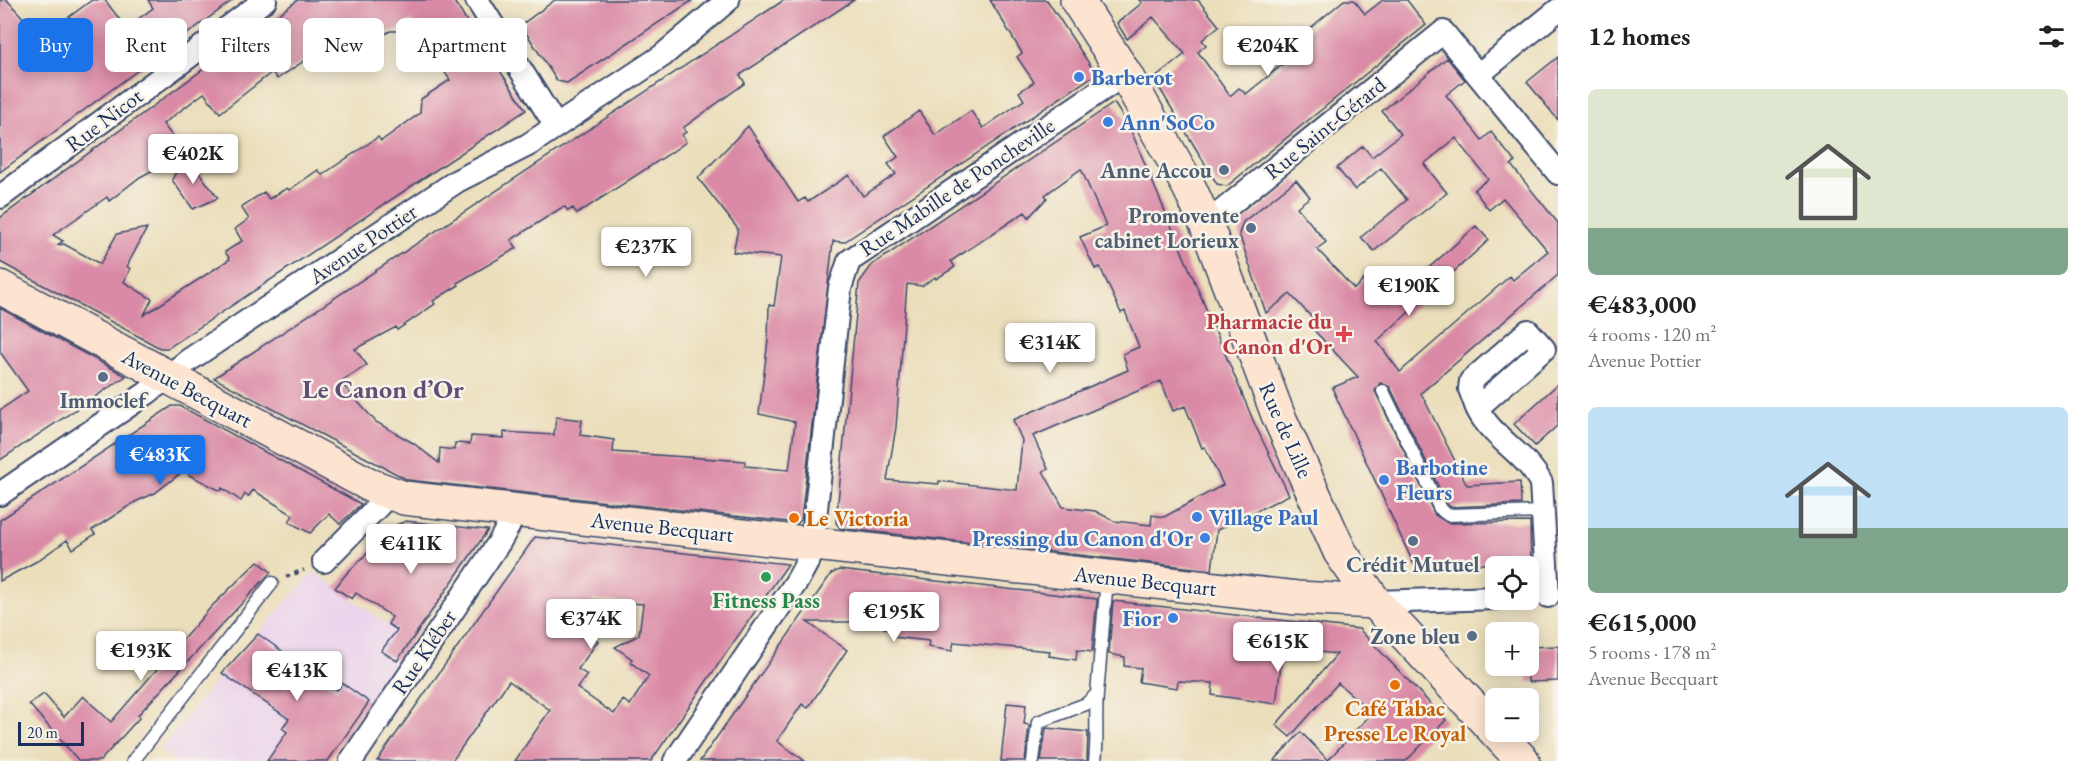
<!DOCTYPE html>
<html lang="en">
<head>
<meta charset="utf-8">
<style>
  :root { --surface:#fff; --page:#f6f6f6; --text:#202124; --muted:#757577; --accent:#1a73e8 }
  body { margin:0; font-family:"EB Garamond",serif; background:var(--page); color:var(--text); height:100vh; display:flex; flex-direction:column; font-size:22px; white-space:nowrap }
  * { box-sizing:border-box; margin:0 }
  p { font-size:20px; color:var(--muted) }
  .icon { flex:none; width:33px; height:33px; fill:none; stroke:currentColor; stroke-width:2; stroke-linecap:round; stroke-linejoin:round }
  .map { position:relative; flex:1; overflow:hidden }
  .drawer { display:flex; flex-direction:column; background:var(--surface); width:540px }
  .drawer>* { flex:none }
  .banner { position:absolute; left:18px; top:18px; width:570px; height:54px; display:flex; gap:12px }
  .fabs { position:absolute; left:1485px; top:556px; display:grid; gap:12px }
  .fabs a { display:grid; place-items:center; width:54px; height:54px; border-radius:9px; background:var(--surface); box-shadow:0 3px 15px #0003; font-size:30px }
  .scale { position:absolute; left:18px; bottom:15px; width:66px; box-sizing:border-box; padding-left:6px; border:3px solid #1b2f5e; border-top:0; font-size:16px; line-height:21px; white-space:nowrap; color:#1b2f5e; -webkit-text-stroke:4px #f7f3e8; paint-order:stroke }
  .price { position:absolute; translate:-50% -51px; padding:0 14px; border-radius:6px; background:#fff; color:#222; font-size:20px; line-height:39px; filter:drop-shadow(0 2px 3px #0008) }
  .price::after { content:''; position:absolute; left:50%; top:36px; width:18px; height:14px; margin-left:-9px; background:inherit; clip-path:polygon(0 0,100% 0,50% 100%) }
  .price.active { background:var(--accent); color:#fff }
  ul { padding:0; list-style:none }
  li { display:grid; align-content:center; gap:12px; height:318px; padding:0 30px }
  li span { display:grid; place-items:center; height:186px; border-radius:9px; color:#555 }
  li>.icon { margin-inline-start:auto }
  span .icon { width:108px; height:108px; fill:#fffc; stroke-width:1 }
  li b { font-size:26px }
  h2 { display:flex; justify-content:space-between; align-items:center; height:72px; padding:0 30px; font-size:26px }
  .tag { padding:0 21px; border-radius:9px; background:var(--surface); box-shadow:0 3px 15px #0003; font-size:21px; line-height:54px }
  .tag.active { background:var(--accent); color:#fff }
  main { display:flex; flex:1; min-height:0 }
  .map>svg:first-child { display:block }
</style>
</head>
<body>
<main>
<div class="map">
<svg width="1558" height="761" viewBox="0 0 1558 761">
  <rect width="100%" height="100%" fill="#f7f3e8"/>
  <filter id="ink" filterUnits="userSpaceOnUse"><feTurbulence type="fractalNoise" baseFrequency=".0167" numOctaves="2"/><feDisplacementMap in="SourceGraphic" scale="12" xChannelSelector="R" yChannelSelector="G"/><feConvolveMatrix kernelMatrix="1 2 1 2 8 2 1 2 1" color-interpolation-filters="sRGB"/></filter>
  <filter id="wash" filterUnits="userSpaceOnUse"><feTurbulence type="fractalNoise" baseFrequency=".008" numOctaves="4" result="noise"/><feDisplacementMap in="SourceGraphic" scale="24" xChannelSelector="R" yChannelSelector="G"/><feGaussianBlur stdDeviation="1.35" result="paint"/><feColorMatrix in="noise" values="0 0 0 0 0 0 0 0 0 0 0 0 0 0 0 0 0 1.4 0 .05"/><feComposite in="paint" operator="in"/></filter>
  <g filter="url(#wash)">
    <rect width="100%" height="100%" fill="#ebdebb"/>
    <!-- built -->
    <path fill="#ead1ec" d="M314,572L400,633L382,651L397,661L328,761H175L160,750L222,673Z"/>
    <g id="blocks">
      <!-- building -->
      <path fill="#da8aa6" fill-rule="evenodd" d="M0,0H7L44,41L72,21L69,17L92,0H105L126,28L153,8L148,0H233L0,172Z
        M298,0H453L526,110L168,348H160L0,262V218ZM411,21L450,80L421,99L420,113L381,141L378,137L322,175L318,170L289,190L287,188L269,199L264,192L241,207L249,219L235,229L242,241L225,252L230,259L144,315L152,299L124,282L130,269L127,266L147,228L117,234L100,264L64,244L57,245L63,241L53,235L67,225L107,197L109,201L140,177L155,169L156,171L164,168L185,153L163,124L204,93L220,113L272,72L277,79L340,37L346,46L372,26L380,37L390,31H397Z
        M555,0H693L567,83L557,81L521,25Z
        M784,0H854L740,75L745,83L683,128L686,132L682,135L686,142L669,154L577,214L573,208L568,211L565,207L561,208L511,240L517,248L457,283L459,285L433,301L435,304L397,330L396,327L355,349L367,365L340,382L376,422L413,443L439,463L440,448L454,450L455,443L470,444L471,436L504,438V432L554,435L556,417L582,420L580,435L614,440L613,452L745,461V466L789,470L795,422L759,414L768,340L769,305L774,306L781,257L733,252L738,229L698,178L748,126L798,202L805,198L808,202L849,175L863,196L896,174L888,164L898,157L884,136L919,111L935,135L971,111L983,128L1024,100L1019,92L1034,82L1017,57L1022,53L990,0H1047L1096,74L844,242L833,241L801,520L798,523L408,480L214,378Z
        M1139,0H1198L1219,26L1202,40L1206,45L1198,52L1230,96L1239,88L1246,94L1303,48L1296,40L1344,0H1354L1365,14L1383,0H1407L1426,25L1227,186L1217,184L1154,79L1185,54L1153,17L1127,39L1117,23L1142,3Z
        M1558,57V120L1527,82Z
        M1447,58L1465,80L1446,95L1482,140L1491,132L1515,162L1511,165L1558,223V275L1421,393L1467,485L1520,482L1521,504L1451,507L1447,504L1390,387L1380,383L1375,391L1435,515L1448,523L1530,522L1531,562L1415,567L1332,388L1358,377L1311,327L1316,322L1290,294L1266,313L1239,234L1243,222L1296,180L1310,197L1297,207L1326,242L1317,249L1354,289L1366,278L1389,303L1476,226L1489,240L1377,341L1400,372L1510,276L1513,280L1548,251L1503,198L1489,210L1474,190L1488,179L1456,138L1424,164L1447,193L1374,251L1361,237L1407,200L1381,168L1355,190L1337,168L1363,146L1372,157L1401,134L1382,111Z
        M1114,103L1129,126L1256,427L1289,495L1217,530L1212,570L840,528L836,523L859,283L872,265ZM1081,169L1106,226L1080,237L1095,269L1100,267L1121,313L1125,311L1139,347L1123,354L1128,370L1013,420L1022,440L1017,490L939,481V484L887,480L896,427L907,284L922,286L935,277L936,279L955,267L951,261L1025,212L1029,217L1047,198L1045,195ZM1161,381L1173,411L1185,406L1202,448L1205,447L1223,485L1164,517L1152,515L1151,525L1114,521L1095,511L1063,507L1043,471L1048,469L1033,436Z
        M185,154L218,198L193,209L172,180Z
        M0,308L126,376L0,460V410L28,391L0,352Z
        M1558,384V425L1535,446L1514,424Z
        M172,406H180L361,504L340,524L329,514L310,533L289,522L293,515L253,490L249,496L245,494L241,501L222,488L221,491L189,475L186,469L155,493L135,502L92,530L95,534L73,549L67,540L37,561L0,581V520Z
        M406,521L488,530L397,661L381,651L397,630L388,624L392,617L356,593L352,599L335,588L346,574L396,525Z
        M535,537L788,564L651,761H515L550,710L509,681L452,761H377ZM593,600L643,604L639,635L615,647L632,659L630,662L649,676L630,705L623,700L614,714L577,688L587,675L578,669L598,641L589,635Z
        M258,561L271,572L138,715L140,717L100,761H79L29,704L44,694L64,717L83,696L111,722L212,606Z
        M839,570L1097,599L1092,652L1077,650L1076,660L1049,656L1050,651L954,642L952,651L928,647L929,641L893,637L894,629L884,628L885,622H807L847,650L808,708L802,704L777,741L805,761H700L831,574Z
        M1113,601L1359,629L1446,720L1406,761H1274L1301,732L1328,760L1372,713L1338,683L1290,737L1276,725L1337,654L1283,648L1276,704L1212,695L1213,683L1178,681L1177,688L1139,682L1141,668L1124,666L1125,657L1109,654Z
        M258,634L337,690L342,683L369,702L328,761H267L287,732L282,728L289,719L222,673Z
        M1558,646V681L1528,682V647Z
        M1007,703L1026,705L1024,724L1029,725L1025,761H1001Z
        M1046,728L1088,732L1087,761H1041Z"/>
    </g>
  </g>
  <g filter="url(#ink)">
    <use href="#blocks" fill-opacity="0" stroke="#3a496c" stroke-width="1.5"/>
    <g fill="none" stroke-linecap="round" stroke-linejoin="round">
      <!-- lane casing -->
      <g stroke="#3a496c" stroke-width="15">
        <path id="lane" d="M1383,391L1440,509L1448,515L1544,512
          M133,761L272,583
          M1033,761L1038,722L1086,704L1097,694L1107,579
          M1095,761C1098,737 1095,717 1097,694"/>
      </g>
      <!-- street casing -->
      <g stroke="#3a496c" stroke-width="26">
        <path id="street" d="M477,0L556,126
          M1478,75L1558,173
          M0,197L265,0
          M1206,224L1443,32L1478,75L1558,10
          M1477,408L1470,389L1471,381L1528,331L1544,349L1477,408C1492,439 1526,453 1541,483L1548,596
          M0,494L147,393L189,360L457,181L528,145L662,56L728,0
          M324,561L390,494
          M1375,602L1496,598
          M351,761L500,541L509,525L511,511
          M675,761L797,581L811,555L840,288L849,261L1125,74"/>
      </g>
      <!-- secondary casing -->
      <g stroke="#3a496c" stroke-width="36">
        <path id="secondary" d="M1077,0L1125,74L1189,187L1206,224L1278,415L1340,552L1375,602L1496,732
          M0,287L372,486L404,498L1297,598L1375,602
          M1496,732L1523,761"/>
      </g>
      <!-- path -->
      <path stroke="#3a496c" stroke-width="4" stroke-dasharray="4.5 4.5" stroke-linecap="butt" d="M286,577L304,570"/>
      <!-- lane -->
      <use href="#lane" stroke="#fff" stroke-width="12"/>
      <!-- street -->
      <use href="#street" stroke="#fff" stroke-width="22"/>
      <!-- secondary -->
      <use href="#secondary" stroke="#fde4d1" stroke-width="33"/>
    </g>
  </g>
  <!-- markers -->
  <g fill="#3f7fe0" stroke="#f7f3e8" stroke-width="2">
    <circle cx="1079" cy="77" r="6"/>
    <circle cx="1108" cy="122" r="6"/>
    <circle cx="1384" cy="480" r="6"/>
    <circle cx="1197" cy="517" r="6"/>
    <circle cx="1205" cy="538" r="6"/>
    <circle cx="1173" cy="618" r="6"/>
  </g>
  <g fill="#5c6f8a" stroke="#f7f3e8" stroke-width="2">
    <circle cx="1224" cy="170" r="6"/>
    <circle cx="1251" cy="228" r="6"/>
    <circle cx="103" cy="377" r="6"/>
    <circle cx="1413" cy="541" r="6"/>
    <circle cx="1472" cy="636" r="6"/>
  </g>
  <path fill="#e0444e" stroke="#f7f3e8" stroke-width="2" d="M1341 325h6v6h6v6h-6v6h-6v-6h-6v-6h6z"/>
  <g fill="#e8710a" stroke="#f7f3e8" stroke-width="2">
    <circle cx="794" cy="518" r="6"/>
    <circle cx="1395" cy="685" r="6"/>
  </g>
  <circle fill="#2e9e5b" stroke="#f7f3e8" stroke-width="2" cx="766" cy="577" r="6"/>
  <g text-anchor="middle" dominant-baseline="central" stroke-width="5" stroke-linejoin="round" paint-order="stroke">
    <!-- shop labels -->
    <g font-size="22" font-weight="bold" fill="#366cbe" stroke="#f7f3e8" text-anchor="start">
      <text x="1091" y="77">Barberot</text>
      <text x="1120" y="122">Ann'SoCo</text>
      <text x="1396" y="467">Barbotine<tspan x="1396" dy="25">Fleurs</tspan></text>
      <text x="1209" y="517">Village Paul</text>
      <text x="1193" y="538" text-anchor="end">Pressing du Canon d'Or</text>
      <text x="1161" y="618" text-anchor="end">Fior</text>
    </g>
    <!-- street labels -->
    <g font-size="22" fill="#1b2f5e" stroke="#f7f3e8">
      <text transform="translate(104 120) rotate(-37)">Rue Nicot</text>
      <text transform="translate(1325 128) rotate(-39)">Rue Saint-Gérard</text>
      <text transform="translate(957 187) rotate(-34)">Rue Mabille de Poncheville</text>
      <text transform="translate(363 244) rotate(-34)">Avenue Pottier</text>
      <text transform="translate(187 388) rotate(28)">Avenue Becquart</text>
      <text transform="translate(1286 430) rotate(66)">Rue de Lille</text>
      <text transform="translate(662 527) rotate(6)">Avenue Becquart</text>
      <text transform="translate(1145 581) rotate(6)">Avenue Becquart</text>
      <text transform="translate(424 652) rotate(-56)">Rue Kléber</text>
    </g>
    <!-- service labels -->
    <g font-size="22" font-weight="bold" fill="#4e5e75" stroke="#f7f3e8" text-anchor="end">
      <text x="1212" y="170">Anne Accou</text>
      <text x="1239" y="215">Promovente<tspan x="1239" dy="25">cabinet Lorieux</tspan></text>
      <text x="103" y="400" text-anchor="middle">Immoclef</text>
      <text x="1413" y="564" text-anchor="middle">Crédit Mutuel</text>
      <text x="1460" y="636">Zone bleu</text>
    </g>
    <!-- health labels -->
    <g font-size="22" font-weight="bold" fill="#be3a42" stroke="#f7f3e8" text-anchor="end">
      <text x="1332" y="321">Pharmacie du<tspan x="1332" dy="25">Canon d'Or</tspan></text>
    </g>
    <!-- food labels -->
    <g font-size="22" font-weight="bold" fill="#c56008" stroke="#f7f3e8" text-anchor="start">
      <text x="806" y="518">Le Victoria</text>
      <text x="1395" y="708" text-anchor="middle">Café Tabac<tspan x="1395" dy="25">Presse Le Royal</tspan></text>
    </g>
    <!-- leisure labels -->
    <g font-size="22" font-weight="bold" fill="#27864d" stroke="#f7f3e8">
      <text x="766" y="600">Fitness Pass</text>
    </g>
    <!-- quarter labels -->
    <g font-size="26" font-weight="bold" fill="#5e4f77" stroke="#f7f3e8">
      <text x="383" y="389">Le Canon d’Or</text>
    </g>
  </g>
</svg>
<div class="fabs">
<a><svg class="icon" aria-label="locate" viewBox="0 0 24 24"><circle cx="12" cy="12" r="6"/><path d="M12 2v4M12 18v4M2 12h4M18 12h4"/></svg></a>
<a>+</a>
<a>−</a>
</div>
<div class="scale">20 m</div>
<b class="price" style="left:1268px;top:77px">€204K</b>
<b class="price" style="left:193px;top:185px">€402K</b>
<b class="price" style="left:646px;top:278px">€237K</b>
<b class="price" style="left:1409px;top:317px">€190K</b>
<b class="price" style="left:1050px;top:374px">€314K</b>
<b class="price active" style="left:160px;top:486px">€483K</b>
<b class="price" style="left:411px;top:575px">€411K</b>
<b class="price" style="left:894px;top:643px">€195K</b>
<b class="price" style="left:591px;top:650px">€374K</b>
<b class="price" style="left:1278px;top:673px">€615K</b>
<b class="price" style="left:141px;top:682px">€193K</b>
<b class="price" style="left:297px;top:702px">€413K</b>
<div class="banner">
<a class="tag active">Buy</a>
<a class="tag">Rent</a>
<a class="tag">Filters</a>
<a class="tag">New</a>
<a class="tag">Apartment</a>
</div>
</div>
<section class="drawer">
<h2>12 homes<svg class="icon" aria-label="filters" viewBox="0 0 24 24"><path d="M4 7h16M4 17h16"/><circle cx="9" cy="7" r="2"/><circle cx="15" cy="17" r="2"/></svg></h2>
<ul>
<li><span style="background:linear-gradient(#dfe7d0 75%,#7fa58c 0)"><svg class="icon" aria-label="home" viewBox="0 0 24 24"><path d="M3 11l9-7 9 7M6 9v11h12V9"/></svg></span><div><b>€483,000</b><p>4 rooms · 120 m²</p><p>Avenue Pottier</p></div></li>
<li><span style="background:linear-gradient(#bfe0f5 65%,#7fa58c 0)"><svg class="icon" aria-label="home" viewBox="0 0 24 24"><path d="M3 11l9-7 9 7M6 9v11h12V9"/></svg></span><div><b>€615,000</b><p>5 rooms · 178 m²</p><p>Avenue Becquart</p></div></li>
</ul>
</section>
</main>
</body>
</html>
